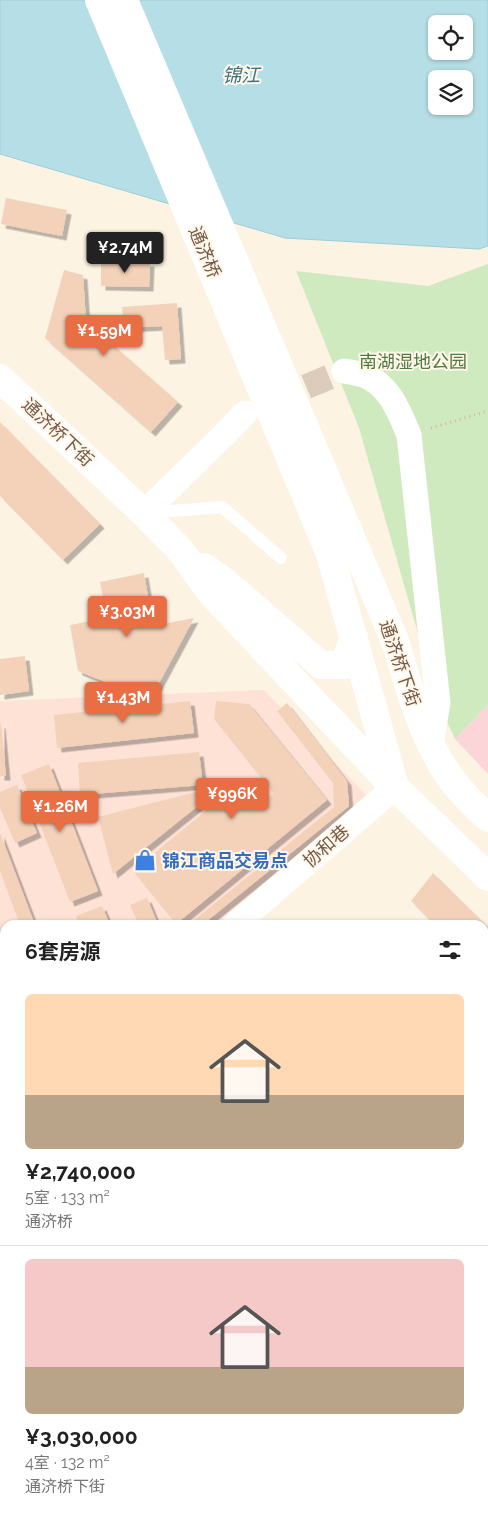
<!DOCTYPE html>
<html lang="zh">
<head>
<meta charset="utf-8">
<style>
  :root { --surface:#fff; --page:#f2f2f2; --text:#222; --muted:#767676; --line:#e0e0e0; --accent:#ea6e44 }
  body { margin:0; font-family:Raleway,"Noto Sans SC",sans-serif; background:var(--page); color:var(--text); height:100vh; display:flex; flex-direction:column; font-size:19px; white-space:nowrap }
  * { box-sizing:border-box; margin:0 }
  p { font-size:16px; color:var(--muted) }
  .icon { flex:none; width:28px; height:28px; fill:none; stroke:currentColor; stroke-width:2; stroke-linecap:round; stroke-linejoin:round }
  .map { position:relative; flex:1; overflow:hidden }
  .sheet { position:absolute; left:0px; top:920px; width:489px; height:601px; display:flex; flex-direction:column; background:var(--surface); border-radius:15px 15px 0 0; box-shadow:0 1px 4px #0004 }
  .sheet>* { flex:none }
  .fabs { position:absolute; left:428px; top:15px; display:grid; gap:10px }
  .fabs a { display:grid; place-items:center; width:45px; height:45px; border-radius:8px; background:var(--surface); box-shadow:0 1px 4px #0004; font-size:25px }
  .price { position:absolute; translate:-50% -42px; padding:0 11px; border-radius:5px; background:var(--accent); color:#fff; font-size:16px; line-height:32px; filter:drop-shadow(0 1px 2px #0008) }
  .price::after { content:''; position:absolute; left:50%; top:30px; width:15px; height:11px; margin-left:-8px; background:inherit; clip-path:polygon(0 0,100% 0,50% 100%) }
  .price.selected { background:#222; color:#fff }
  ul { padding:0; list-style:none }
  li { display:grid; align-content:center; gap:10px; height:265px; padding:0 25px }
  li+li { border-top:1px solid var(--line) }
  li span { display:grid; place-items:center; height:155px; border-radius:8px; color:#555 }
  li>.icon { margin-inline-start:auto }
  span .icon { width:90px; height:90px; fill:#fffc; stroke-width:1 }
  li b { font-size:21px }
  h2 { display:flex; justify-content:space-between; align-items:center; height:60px; padding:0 25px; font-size:21px }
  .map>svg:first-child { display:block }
</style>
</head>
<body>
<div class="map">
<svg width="488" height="1521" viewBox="0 0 488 1521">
  <defs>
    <filter id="shadow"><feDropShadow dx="4.5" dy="4.5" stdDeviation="0" flood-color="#0004"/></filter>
  </defs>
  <rect width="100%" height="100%" fill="#fdf3e2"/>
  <!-- commercial -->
  <path fill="#fde2d5" d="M264,690L367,796L213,925H5V1099L0,1103V701Z"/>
  <!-- medical -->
  <path fill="#fbd5d8" d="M488,705V774L455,739Z"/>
  <!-- green -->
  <path fill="#d0eac0" d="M488,264V705L455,739L438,703L359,428L296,271L428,286Z"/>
  <!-- water -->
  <path fill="#b6dee6" stroke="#9ccdd9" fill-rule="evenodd" d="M0,0H488V246L479,249L285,238L0,154ZM436,24H464V51H436ZM436,79H464V106H436Z"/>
  <!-- building -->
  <path fill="#f3d2b9" filter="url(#shadow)" d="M6,198L67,210L62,236L1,224Z
    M101,261L150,262L149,287L101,286Z
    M64,270L83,275L86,321L178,402L151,432L45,338Z
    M177,303L181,359L165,360L162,326L124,328L122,307Z
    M0,422L100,524L63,560L0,496Z
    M144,573L153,626L194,618L151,698L136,682L118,687L78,671L70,625L107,618L100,582Z
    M25,656L29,691L0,695V659Z
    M190,701L194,733L57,748L54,715Z
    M216,701L249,704L327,800L176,924L133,871L245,778L264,801L274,794L214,719Z
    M287,703L347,781L349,806L202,925H188L334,807L333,783L277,711Z
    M0,724H1L6,776H0Z
    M199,752L203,785L80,795L78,763Z
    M49,764L98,891L70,902L21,775Z
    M17,785L37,833L15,843L0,808V792Z
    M196,792L199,805L113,874L98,817Z
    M0,833L35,925H20L0,871Z
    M433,873L488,927V978L484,974V925H435L411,901Z
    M147,898L158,925H139L130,905Z
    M102,906L110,925H79L76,916Z
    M5,1032V1058L0,1061V1035Z
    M484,1098L488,1103V1167L484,1162Z
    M5,1239V1288L0,1290V1241Z
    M5,1312V1408L0,1396V1314Z
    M484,1353L488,1358V1364L484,1367Z
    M488,1469V1514L484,1504V1471Z
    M0,1481L5,1493V1516H14L15,1521H0Z
    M50,1516H97L99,1521H52Z
    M130,1516H177L179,1521H132Z
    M201,1516H243L245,1521H203Z"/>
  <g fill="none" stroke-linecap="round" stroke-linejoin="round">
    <!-- street-tunnel -->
    <path stroke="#dbccbc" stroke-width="25" stroke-dasharray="25 12" stroke-linecap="butt" d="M272,401L344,371"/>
    <!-- path -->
    <path stroke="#d7b59c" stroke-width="3" stroke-dasharray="1 4" stroke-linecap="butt" d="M431,428L488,411"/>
    <!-- lane -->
    <path stroke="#fff" stroke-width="12" d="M147,513L222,507L281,558"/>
    <!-- street -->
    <path stroke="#fff" stroke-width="25" d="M344,371C350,372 357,373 363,375C389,384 399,411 409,435L438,703L431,744
      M144,513L224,435L245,413
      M235,925L395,787
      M0,1164L5,1159"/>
    <!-- secondary -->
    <path stroke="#fff" stroke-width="28" d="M99,0L330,554L395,787L488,877
      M124,0L395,641C410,690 423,744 456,785C466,797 477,808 488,818
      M0,378L144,513L180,550L212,594L392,785
      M204,567L225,582L321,665H344L354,637"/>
  </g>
  <!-- icons -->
  <defs>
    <g id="shop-bare" transform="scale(1.725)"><path d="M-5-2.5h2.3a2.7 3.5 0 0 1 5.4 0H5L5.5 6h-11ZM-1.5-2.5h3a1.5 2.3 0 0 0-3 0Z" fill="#3f7fe0" stroke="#fff7e9" stroke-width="2.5" paint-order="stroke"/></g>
  </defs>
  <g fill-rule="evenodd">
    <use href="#shop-bare" x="145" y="860"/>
  </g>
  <g text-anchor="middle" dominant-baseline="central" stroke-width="4" stroke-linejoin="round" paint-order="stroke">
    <!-- street labels -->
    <g font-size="18" fill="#755948" stroke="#fff7e9">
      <text transform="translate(205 252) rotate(67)">通济桥</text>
      <text transform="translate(58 432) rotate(43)">通济桥下街</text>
      <text transform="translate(400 663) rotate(71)">通济桥下街</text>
      <text transform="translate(326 846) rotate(-41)">协和巷</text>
    </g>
    <!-- park labels -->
    <g font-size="18" fill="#4f7b40" stroke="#fff7e9">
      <text x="413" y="361">南湖湿地公园</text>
    </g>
    <!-- shop labels -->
    <g font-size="18" font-weight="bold" fill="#366cbe" stroke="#fff7e9" text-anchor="start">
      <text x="162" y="860">锦江商品交易点</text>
    </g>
    <!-- water labels -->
    <g font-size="19" font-style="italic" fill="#3f7582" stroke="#fff7e9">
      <text transform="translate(241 75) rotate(-1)">锦江</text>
    </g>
  </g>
</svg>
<div class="fabs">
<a><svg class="icon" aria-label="locate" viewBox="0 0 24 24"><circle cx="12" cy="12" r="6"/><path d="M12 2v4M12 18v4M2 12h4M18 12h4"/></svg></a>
<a><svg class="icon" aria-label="layers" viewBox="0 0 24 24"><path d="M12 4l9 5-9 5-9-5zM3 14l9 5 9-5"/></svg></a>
</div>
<b class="price selected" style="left:125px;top:274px">¥2.74M</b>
<b class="price" style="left:104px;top:357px">¥1.59M</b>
<b class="price" style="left:127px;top:638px">¥3.03M</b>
<b class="price" style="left:123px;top:724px">¥1.43M</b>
<b class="price" style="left:232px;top:820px">¥996K</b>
<b class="price" style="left:60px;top:833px">¥1.26M</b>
<section class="sheet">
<h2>6套房源<svg class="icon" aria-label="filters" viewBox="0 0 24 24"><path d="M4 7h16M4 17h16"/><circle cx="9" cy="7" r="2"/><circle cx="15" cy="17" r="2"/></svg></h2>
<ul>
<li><span style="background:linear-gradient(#ffd9b3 65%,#b9a48a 0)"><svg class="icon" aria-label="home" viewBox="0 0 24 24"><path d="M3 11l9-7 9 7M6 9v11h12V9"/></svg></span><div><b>¥2,740,000</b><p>5室 · 133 m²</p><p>通济桥</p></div></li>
<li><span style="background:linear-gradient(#f6c9c9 70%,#b9a48a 0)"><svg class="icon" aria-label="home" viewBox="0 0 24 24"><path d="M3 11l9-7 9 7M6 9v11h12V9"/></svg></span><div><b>¥3,030,000</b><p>4室 · 132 m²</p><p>通济桥下街</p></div></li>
</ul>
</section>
</div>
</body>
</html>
